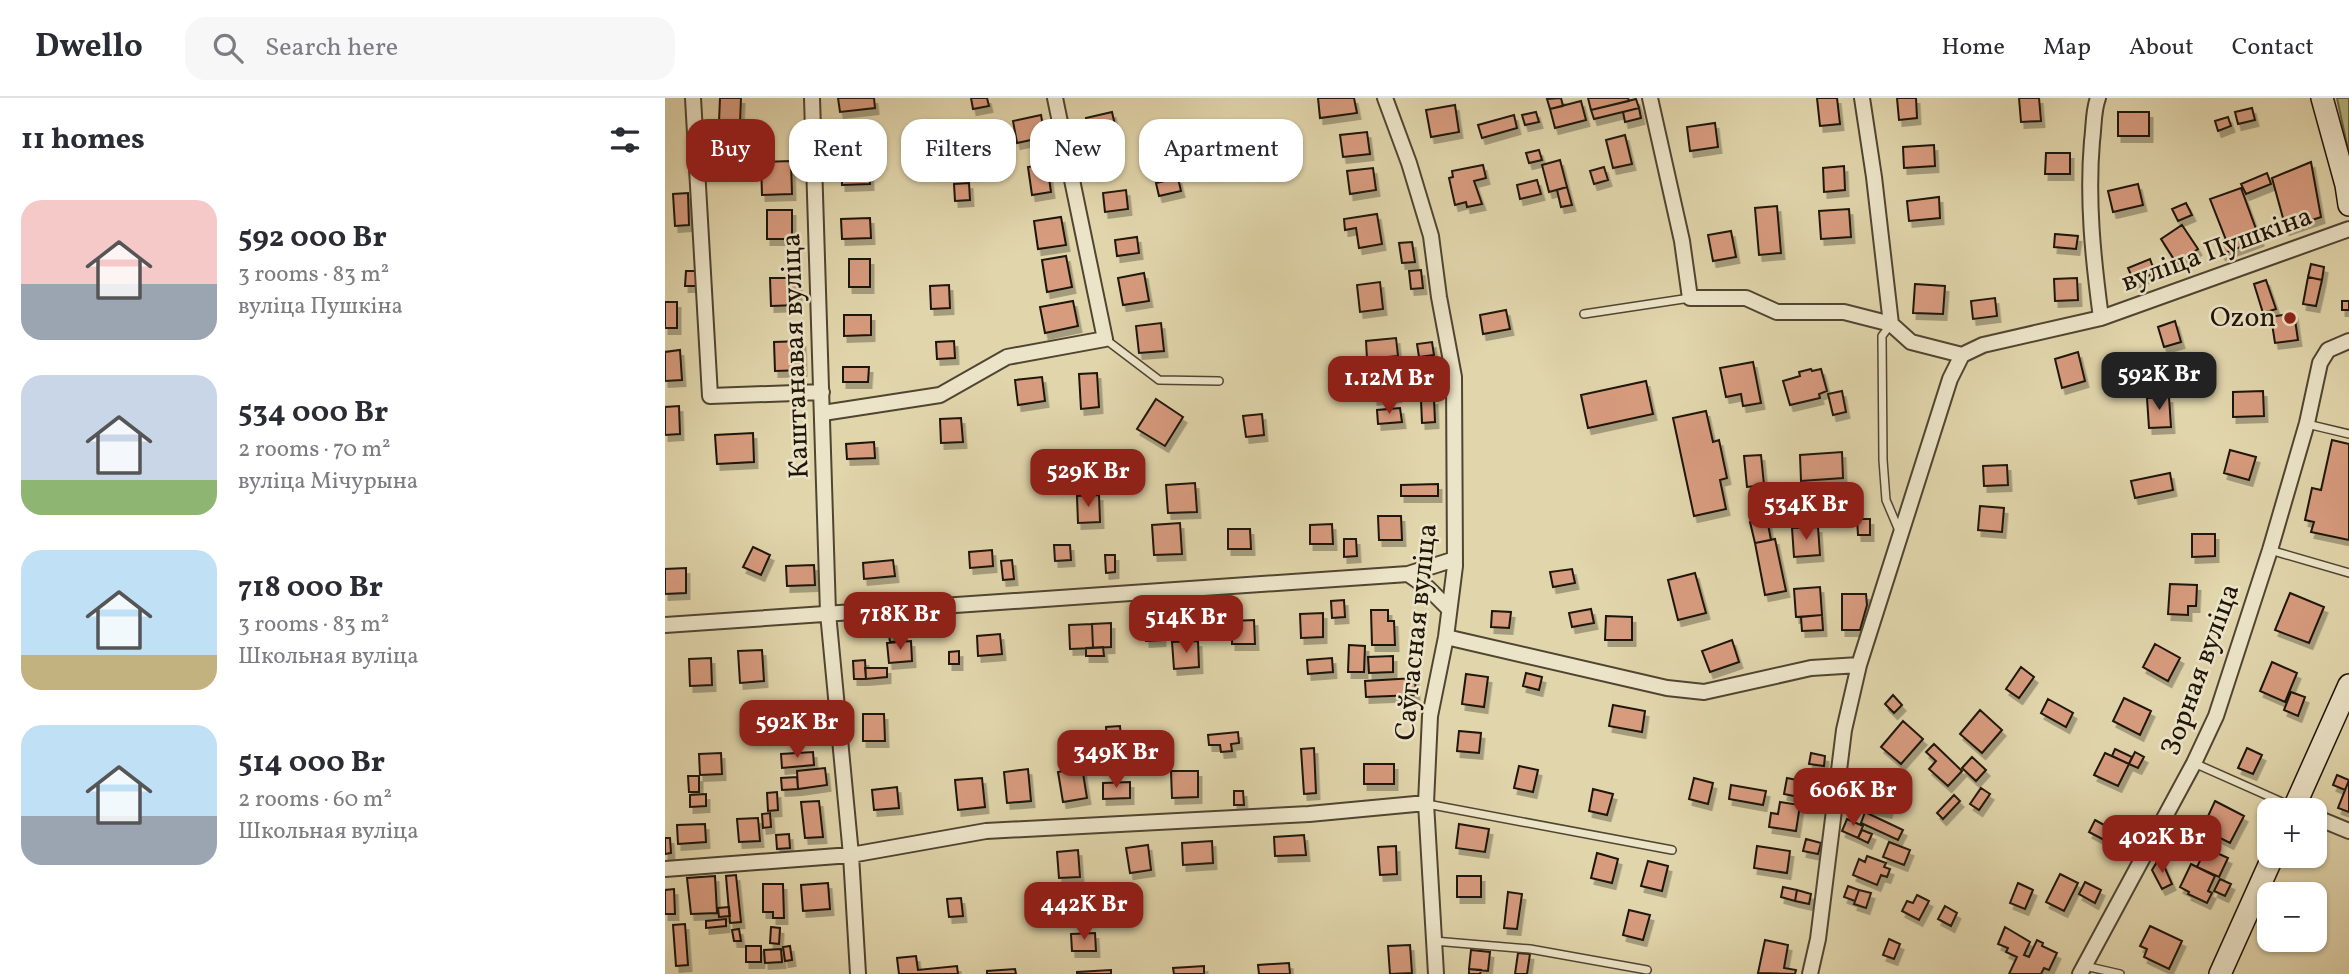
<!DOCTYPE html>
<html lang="en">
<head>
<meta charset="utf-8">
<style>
  :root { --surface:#fff; --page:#f7f7f7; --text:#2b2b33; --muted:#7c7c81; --line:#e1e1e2; --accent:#8f2418 }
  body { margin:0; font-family:Vollkorn,serif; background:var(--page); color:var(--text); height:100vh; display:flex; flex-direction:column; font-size:26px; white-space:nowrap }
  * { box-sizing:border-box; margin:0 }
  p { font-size:23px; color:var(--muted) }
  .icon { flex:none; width:38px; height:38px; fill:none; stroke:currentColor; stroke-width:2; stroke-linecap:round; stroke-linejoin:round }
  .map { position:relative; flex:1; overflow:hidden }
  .details { display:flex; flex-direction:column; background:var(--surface); width:665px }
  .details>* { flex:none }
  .top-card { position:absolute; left:21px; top:21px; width:665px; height:63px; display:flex; gap:14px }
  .buttons { position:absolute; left:1592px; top:700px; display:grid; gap:14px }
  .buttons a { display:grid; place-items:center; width:70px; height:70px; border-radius:14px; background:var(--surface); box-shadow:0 2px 5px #0004; font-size:35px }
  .price { position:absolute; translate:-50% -60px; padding:0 16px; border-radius:14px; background:var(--accent); color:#fff; font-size:23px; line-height:46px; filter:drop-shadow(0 2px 4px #0008) }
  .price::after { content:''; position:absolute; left:50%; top:42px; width:21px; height:16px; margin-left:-10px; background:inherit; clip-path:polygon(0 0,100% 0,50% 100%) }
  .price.on { background:#222; color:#fff }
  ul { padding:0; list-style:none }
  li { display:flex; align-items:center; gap:21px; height:175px; padding:0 21px }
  li span { display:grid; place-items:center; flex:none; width:196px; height:140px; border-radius:21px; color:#555 }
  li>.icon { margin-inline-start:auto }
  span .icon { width:84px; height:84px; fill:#fffc; stroke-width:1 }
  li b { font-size:30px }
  h2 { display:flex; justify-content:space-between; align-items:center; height:84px; padding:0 21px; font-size:30px }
  .chip { padding:0 24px; border-radius:21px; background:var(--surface); box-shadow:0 2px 5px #0004; font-size:24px; line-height:63px }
  .chip.on { background:var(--accent); color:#fff }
  header { display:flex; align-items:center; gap:42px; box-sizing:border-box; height:98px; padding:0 35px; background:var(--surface); border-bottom:2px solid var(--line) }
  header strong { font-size:33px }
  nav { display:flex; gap:38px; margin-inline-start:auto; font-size:24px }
  .search { width:490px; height:63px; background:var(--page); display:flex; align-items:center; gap:18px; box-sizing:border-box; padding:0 24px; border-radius:21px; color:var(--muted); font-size:26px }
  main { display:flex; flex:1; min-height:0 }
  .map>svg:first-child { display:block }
</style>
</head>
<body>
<header>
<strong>Dwello</strong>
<div class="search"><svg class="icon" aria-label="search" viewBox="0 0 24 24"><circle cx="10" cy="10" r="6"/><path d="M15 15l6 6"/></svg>Search here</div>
<nav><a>Home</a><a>Map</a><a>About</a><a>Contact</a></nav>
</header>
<main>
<section class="details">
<h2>11 homes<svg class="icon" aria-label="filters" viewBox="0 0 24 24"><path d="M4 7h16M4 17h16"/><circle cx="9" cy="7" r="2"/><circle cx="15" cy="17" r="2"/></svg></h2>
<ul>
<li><span style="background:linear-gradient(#f6c9c9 60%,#9aa5b1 0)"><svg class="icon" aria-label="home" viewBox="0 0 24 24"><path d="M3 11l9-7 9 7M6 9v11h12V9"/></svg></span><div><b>592 000 Br</b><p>3 rooms · 83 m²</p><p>вуліца Пушкіна</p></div></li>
<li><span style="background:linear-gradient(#c9d6e8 75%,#8fb573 0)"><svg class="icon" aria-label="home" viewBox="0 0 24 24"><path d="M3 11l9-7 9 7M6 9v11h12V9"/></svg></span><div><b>534 000 Br</b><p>2 rooms · 70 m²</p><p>вуліца Мічурына</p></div></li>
<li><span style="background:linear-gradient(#bfe0f5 75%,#c2b280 0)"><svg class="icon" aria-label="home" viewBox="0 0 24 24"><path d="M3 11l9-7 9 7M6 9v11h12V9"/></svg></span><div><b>718 000 Br</b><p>3 rooms · 83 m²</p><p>Школьная вуліца</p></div></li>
<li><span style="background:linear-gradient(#bfe0f5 65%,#9aa5b1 0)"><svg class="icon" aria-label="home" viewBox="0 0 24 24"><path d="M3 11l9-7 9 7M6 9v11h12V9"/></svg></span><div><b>514 000 Br</b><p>2 rooms · 60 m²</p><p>Школьная вуліца</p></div></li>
</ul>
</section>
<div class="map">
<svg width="1684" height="876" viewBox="0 0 1684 876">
  <defs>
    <filter id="shadow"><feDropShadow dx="3.5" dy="6" stdDeviation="0" flood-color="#0004"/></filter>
  </defs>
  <rect width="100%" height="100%" fill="#e1d5ab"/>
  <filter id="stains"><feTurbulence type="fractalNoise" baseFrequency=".00286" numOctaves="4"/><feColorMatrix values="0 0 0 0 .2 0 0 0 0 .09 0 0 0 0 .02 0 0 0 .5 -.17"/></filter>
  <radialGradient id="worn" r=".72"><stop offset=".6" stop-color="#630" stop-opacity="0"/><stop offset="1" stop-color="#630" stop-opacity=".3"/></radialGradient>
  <!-- green -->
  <path fill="#b9bb84" stroke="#6c6846" stroke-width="2" d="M1672,0H1684V56Z"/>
  <!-- building -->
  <path fill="#d79b7e" stroke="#1f1508" stroke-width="2" filter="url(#shadow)" d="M55,0H76L75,24H54Z
    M173,0H209L210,10L175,14Z
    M306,0H322L324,8L308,11Z
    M653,0H689L692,15L655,20Z
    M896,0L898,8L885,11L882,1Z
    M923,0H963L964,3L926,12Z
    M1152,0H1172L1175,26L1155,28Z
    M1232,0H1251L1252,20L1234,22Z
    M1354,0H1374L1376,23L1356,24Z
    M971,1L974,10L929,21L926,12Z
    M916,3L921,22L890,30L885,11Z
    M790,7L794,34L766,39L761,12Z
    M974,10L976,20L960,24L958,14Z
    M1587,10L1590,22L1573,26L1570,14Z
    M447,14L452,36L426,42L421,20Z
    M871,14L874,24L860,27L857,17Z
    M1453,14H1484V38H1453Z
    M376,17L380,39L352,45L348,23Z
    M849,17L852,30L817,40L813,27Z
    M1563,19L1566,28L1553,33L1550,23Z
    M1050,25L1053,49L1025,53L1022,29Z
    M702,34L705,56L678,59L675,37Z
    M960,37L967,66L948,70L941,42Z
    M609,46L614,68L598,71L593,50Z
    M1269,47L1270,68L1239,70L1238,49Z
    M203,48L205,86L177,87L176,49Z
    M60,50L62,70L37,72L35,52Z
    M874,52L877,62L864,65L861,55Z
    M1381,55H1405V76H1380Z
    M895,62L902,89L884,94L877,67Z
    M126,63L127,96L97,97L96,64Z
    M1646,64L1656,119L1621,131L1607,80Z
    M382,66L386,94L367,97L363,69Z
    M818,67L821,80L809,83L817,106L802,109L801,104L790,107L784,80L788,79L787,73Z
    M1179,68L1180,92L1159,94L1158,70Z
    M939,69L943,82L929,86L925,73Z
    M708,70L711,92L685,96L682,73Z
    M1602,75L1606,86L1581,96L1576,86Z
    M513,80L516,93L494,98L491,85Z
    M872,82L876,96L855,101L852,87Z
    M304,85L305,102L290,103L289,86Z
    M1473,86L1478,107L1448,114L1443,93Z
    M902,89L907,107L896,109L892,92Z
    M1576,90L1595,142L1557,156L1553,145L1561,142L1545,101Z
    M461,92L463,111L440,114L438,95Z
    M23,95L24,127L10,128L8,96Z
    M1274,99L1275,120L1244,123L1242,103Z
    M1521,105L1527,117L1513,123L1507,111Z
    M1112,108L1116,155L1094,157L1090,110Z
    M1184,111L1186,139L1156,141L1154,113Z
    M102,112H127V141H102Z
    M712,116L717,146L694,150L691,130L680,132L679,121Z
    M396,119L401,147L373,151L369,123Z
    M205,120L206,140L177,141L176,121Z
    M1517,127L1533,151L1512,166L1496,141Z
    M1066,133L1071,159L1048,163L1043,137Z
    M1390,136L1413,138L1411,151L1389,149Z
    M472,139L474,155L452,158L450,142Z
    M747,144L750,164L737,165L734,145Z
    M401,158L407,189L382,194L377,162Z
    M184,161H205V189H184Z
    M1485,161L1490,175L1469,184L1463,170Z
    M1646,166L1659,169L1657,182L1643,179Z
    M756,172L758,190L746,191L744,173Z
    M21,173H32L31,188H20Z
    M479,175L484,203L458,207L453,180Z
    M1643,179L1657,182L1651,208L1638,206Z
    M105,180H133V207L106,208Z
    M1412,180L1413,202L1390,203L1389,181Z
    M1601,182L1611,211L1598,215L1589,186Z
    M715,184L718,211L695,214L692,187Z
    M1250,186L1280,188L1278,216L1248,215Z
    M284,187L285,210L266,211L265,188Z
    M1330,200L1332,218L1308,221L1306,203Z
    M408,203L413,228L380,235L375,209Z
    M1677,203H1684V212H1677Z
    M0,204H12V230H0Z
    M841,212L845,231L818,236L815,217Z
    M1629,215L1633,242L1610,245L1606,219Z
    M179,217H206V237L179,238Z
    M1510,223L1516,244L1499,249L1493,229Z
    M496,225L499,253L474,255L471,228Z
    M731,240L733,258L702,261L701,243Z
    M137,243L138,272L110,273L109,244Z
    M289,243L290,260L272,261L271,244Z
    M767,244L769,257L754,259L752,246Z
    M15,252L17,282L0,283V254Z
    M1413,254L1420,283L1397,290L1390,261Z
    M1088,264L1096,305L1078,308L1076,296L1061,299L1055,270Z
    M178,269H204L203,284H178Z
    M1146,271L1147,273L1156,271L1162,293L1154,296L1155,300L1125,307L1118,283L1135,278L1134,274Z
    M731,274L733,298L709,301L707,276Z
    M432,275L434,309L416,311L414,276Z
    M377,279L380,303L353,307L350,282Z
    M981,283L988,316L923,330L916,297Z
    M1177,293L1181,314L1168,317L1163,296Z
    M1598,293L1599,318L1568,319V294Z
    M1504,299L1506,329L1484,330L1482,300Z
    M491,301L518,319L500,348L472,331Z
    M769,301L770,324L757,325L756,302Z
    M14,308L15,336L0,337V309Z
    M735,310L737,324L713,326L712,312Z
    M1041,313L1048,344L1054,342L1062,380L1055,382L1061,411L1029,418L1008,320Z
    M597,316L599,337L581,339L578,318Z
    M296,320L298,344L276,345L275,321Z
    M88,335L89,364L52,366L50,337Z
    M1667,342L1684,346V442L1646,434L1649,424L1640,422L1647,390L1656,392Z
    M209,344L210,360L182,361L181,346Z
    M1565,352L1591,359L1584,382L1559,375Z
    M1177,354L1178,380L1136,383L1135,357Z
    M1096,357L1099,387L1082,389L1079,358Z
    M1342,367L1343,387L1319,388L1318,368Z
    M1505,375L1508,392L1470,400L1466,383Z
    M530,385L532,414L503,415L501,387Z
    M773,386V398H736V387Z
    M434,397L435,424L413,425L412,398Z
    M1315,408L1339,410L1337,434L1313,432Z
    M713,418H736L737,442H714Z
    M1102,421L1106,442L1090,445L1085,424Z
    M1192,421H1205V437H1193Z
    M515,425L517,456L489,457L487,427Z
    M667,426L668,446H645V427Z
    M1153,429L1155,457L1129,459L1127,430Z
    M563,431H585L586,451H563Z
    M1527,436H1550V458L1527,459Z
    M679,441H691L692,458L679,459Z
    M1110,441L1121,493L1100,497L1090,445Z
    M389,447H405L406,462L390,463Z
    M88,449L105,457L96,477L78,469Z
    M327,452L328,468L305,470L304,454Z
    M440,457H450V474L441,475Z
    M228,462L230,478L199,481L198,465Z
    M347,462L349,481L338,482L336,463Z
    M149,467L150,487L122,488L121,468Z
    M21,470V495L0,496V471Z
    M907,471L910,485L888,489L885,474Z
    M1030,475L1041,515L1013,522L1003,482Z
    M1505,486L1532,487L1531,508H1523V517L1503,516Z
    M1155,489L1157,517L1131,519L1129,491Z
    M1625,495L1659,509L1644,545L1610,532Z
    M1177,496H1201L1202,507L1195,532H1177Z
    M679,502L680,519L667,520L666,503Z
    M926,511L929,525L907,529L904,515Z
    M706,512H723V523H729L730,547H707Z
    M827,513L846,514L844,530L826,529Z
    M658,515V539L636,540L635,516Z
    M1157,517L1158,532L1137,533L1136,519Z
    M941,518L967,519V542H940Z
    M589,522L590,546H567V523Z
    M497,524V542L481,543V525Z
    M446,525V549L428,550L427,526Z
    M427,526L428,550L405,551L404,527Z
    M238,535L239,543L225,544L224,537Z
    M335,536L337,556L313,558L312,538Z
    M1067,542L1074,564L1045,574L1037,553Z
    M246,543L247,563L224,565L222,545Z
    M533,543L534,569L509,571L507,544Z
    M1490,546L1515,560L1503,583L1478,569Z
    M684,547L700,548L699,574H683Z
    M438,549L439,558H421V550Z
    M97,552L99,583L75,585L73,553Z
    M294,553V566H284V554Z
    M728,558V574L704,575L703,559Z
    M46,560L47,587L25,588L24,561Z
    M667,560L668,574L643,576L642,562Z
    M200,562L201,581H189L188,563Z
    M1607,564L1632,575L1620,604L1595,593Z
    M1356,569L1369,579L1354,600L1341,591Z
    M200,570H222V579L201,581Z
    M861,575L877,579L874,592L858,588Z
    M801,576L823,579L819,609L797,606Z
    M750,580L751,597L701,599L700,583Z
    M1626,594L1640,599L1633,618L1619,612Z
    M1228,597L1237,607L1229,615L1220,606Z
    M1459,600L1486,613L1475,637L1448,623Z
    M1383,601L1408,615L1401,629L1376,615Z
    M948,607L980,613L977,634L944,628Z
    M1315,612L1337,632L1317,655L1295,636Z
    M198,616H219L220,643H198Z
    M146,622L147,639L116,641L115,624Z
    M1238,623L1258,641L1236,666L1216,649Z
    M455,628L457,653L443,655L441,629Z
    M794,633L816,635L814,655L792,653Z
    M573,634L574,645L566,646L567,653L556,654L555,647H544L543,637Z
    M1269,646L1297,673L1283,688L1264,671L1271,663L1261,654Z
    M649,650L651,695L639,696L636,651Z
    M1582,650L1597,657L1588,676L1573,670Z
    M1450,651L1467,659L1464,666L1447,658Z
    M148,654L149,667L117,670L116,656Z
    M1470,654L1479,659L1473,670L1464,666Z
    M56,655L57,676L35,677L34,656Z
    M1146,655L1160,658L1159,668L1144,666Z
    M1440,655L1464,666L1453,688L1429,677Z
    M468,657L469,665L454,667L453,659Z
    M1307,659L1321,672L1311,683L1297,670Z
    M699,666H729V686H699Z
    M854,668L873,672L868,694L849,690Z
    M417,669L422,700L398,704L393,674Z
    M160,670L162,687L133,691L132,673Z
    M363,671L366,703L342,705L339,674Z
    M506,673H533V699L507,700Z
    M1672,677L1684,682L1680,692L1668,687Z
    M23,678H34V694H24Z
    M132,679L133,691L117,692L116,680Z
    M317,680L320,709L293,712L290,682Z
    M1029,680L1048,685L1043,706L1024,701Z
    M1122,680L1142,684L1139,700L1119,696Z
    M1684,682V714L1673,710Z
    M465,684V700L438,701V685Z
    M1196,684L1228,691L1223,714L1191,707Z
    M1066,687L1101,693L1098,707L1064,701Z
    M232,689L234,710L209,712L207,692Z
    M1316,690L1325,696L1314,712L1305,706Z
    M928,691L948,696L942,717L924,713Z
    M569,693H578L579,707H569Z
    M112,694L113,712L103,713L102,695Z
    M41,696V708L25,709V697Z
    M1289,697L1295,703L1278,721L1272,715Z
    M154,703L158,739L140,740L136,704Z
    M1550,703L1579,718L1565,745L1537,731Z
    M1115,704L1135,707L1131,733L1104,729L1106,715L1113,716Z
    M1200,714L1238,732L1233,742L1196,725Z
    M105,715L106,729L98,730L97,716Z
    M93,720L95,743L74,744L72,721Z
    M1182,721L1198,728L1193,740L1177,733Z
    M1430,722L1452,734L1447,746L1424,734Z
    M40,726L41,744L13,746L12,727Z
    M794,726L824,731L820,754L791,750Z
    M1197,732L1207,736L1203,745L1193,740Z
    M124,736L125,750L112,751L111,737Z
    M639,737L641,757L610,758L609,739Z
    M0,740H5L6,755L0,756Z
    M1141,741L1156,745L1153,756L1138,753Z
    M547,743L548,765L518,767L517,745Z
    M1224,744L1245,752L1239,767L1218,759Z
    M483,747L486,772L465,775L461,750Z
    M731,748L732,776L715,777L713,749Z
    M1092,748L1125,753L1122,775L1089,770Z
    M1541,750L1563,760L1554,779L1532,769Z
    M413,752L415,779L394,780L392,754Z
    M932,755L953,761L947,785L926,780Z
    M1202,758L1221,765L1219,769L1225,771L1222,779L1216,777L1212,787L1188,777L1194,761L1200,764Z
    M1495,759L1507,786L1497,791L1487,772Z
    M983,763L1003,768L997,793L976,788Z
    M1526,766L1550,778L1543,793L1547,795L1542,805L1523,796L1524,794L1515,789Z
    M1395,776L1413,785L1399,813L1381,804Z
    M71,777L76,824L65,825L61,778Z
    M50,778L52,815L26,816L22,780Z
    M792,778H816V799H792Z
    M1555,781L1566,786L1560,798L1549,793Z
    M1420,784L1436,792L1430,805L1414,796Z
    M163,785L165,811L138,813L136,787Z
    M1353,785L1368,792L1360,811L1345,805Z
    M98,786H118L119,820H108V814H98Z
    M1183,788L1194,792L1190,803L1179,799Z
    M1118,789L1132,792L1130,803L1116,799Z
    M9,791L10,816H0V792Z
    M1132,792L1146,796L1144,806L1130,803Z
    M1194,792L1206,795L1201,810L1189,806Z
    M843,794L857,796L852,831L839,830Z
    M1252,797L1264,803L1254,822L1237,813L1242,803L1248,805Z
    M296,800L298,818L284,819L282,801Z
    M1280,808L1292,815L1286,828L1273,821Z
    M64,809L65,818L54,819L53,810Z
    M964,812L985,817L978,842L958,837Z
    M61,821V828L41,830V823Z
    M20,826L23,867L11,868L8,827Z
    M1485,828L1517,843L1504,871L1479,859L1482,851L1475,848Z
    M106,829L115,830L114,846L105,845Z
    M1340,829L1365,844L1359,857L1364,859L1372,842L1378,845L1377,848L1392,855L1384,872L1379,870L1376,876H1344L1352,859L1341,854L1343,850L1333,846Z
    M74,831L76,843H69L67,832Z
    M430,835L431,853H407L406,836Z
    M1224,841L1235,846L1229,861L1218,857Z
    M1100,842L1123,847L1119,870L1131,872L1130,876L1093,875Z
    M745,847L747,875L725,876L723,848Z
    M81,848H96V864H81Z
    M125,848L127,862L120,863L118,849Z
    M116,851L117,864L100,865L99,852Z
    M806,852L825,854L823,873L804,871Z
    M853,855L865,856L862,876H850Z
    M251,858L253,872L292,868L293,876H234L232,860Z
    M624,865L625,876H594L593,867Z
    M539,868V876H509L508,870Z
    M350,871L351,876H322V873Z
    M804,871L816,872L815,876H804Z
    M446,872V876H412V874Z"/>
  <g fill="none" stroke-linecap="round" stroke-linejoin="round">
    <!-- lane casing -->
    <g stroke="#504531" stroke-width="10">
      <path id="lane" d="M919,216L1025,200
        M1226,226L1217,238L1218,362L1221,402L1235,435
        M440,241L494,282L554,283
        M1642,326L1684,336
        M1605,452L1684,475
        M1529,665L1628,709
        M762,706L1007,752
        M769,843L865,851L982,872
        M1420,868L1455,876"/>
    </g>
    <!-- street casing -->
    <g stroke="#504531" stroke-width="18">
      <path id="street" d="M28,0L45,298L157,294
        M147,0L163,515L186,757L193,876
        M720,0L744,65L766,138L774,199L789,279L790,468L781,539L765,618L761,705L771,876
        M985,0L1017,143L1025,200H1081L1112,214H1179L1226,226L1246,244L1297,257L1318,247L1436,220L1684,131
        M1197,0L1209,79L1226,226
        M1433,0C1428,13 1429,29 1427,43C1422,102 1428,160 1436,220
        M158,315L275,297L342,259L440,241L390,0
        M743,476L763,490L784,511
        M0,527L743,476L790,461
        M781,539L1002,590L1039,594L1146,570L1194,567
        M1650,719L1684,733
        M0,771L186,757L321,733L644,716L761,705
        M1145,876L1153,841L1179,632L1194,567L1285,281L1297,257
        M1415,876L1529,665L1551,618L1605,452L1642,325L1655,265L1663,252L1684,243"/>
    </g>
    <!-- secondary casing -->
    <g stroke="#1f1508" stroke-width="24">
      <path id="secondary" d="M1657,0L1681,87L1684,107
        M1628,712L1684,587
        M1555,876L1608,758"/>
    </g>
    <!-- lane -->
    <use href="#lane" stroke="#ece4c8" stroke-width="7"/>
    <!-- street -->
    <use href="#street" stroke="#ece4c8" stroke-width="14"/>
    <!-- secondary -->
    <use href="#secondary" stroke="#ece4c8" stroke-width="21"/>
  </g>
  <!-- markers -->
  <circle fill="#8f2418" stroke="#ece4c8" stroke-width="2.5" cx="1625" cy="220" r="7"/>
  <g text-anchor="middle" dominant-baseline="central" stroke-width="5" stroke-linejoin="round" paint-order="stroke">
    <!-- street labels -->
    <g font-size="28" fill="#1f1508" stroke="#ece4c8">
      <text transform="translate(1552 152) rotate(-20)">вуліца Пушкіна</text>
      <text transform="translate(131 258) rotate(-92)">Каштанавая вуліца</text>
      <text transform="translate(752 534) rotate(-84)">Саўгасная вуліца</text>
      <text transform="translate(1536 572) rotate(-70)">Зорная вуліца</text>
    </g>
    <!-- poi labels -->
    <g font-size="28" fill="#1f1508" stroke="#ece4c8" text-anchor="end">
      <text x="1611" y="220">Ozon</text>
    </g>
  </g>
  <rect width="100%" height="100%" filter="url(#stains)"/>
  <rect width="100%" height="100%" fill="url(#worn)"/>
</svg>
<div class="buttons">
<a>+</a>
<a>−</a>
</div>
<b class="price on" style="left:1494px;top:314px">592K Br</b>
<b class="price" style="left:724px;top:318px">1.12M Br</b>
<b class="price" style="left:423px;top:411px">529K Br</b>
<b class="price" style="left:1141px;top:444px">534K Br</b>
<b class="price" style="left:235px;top:554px">718K Br</b>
<b class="price" style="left:521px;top:557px">514K Br</b>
<b class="price" style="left:132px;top:662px">592K Br</b>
<b class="price" style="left:451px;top:692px">349K Br</b>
<b class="price" style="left:1188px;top:730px">606K Br</b>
<b class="price" style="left:1497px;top:777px">402K Br</b>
<b class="price" style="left:419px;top:844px">442K Br</b>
<div class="top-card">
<a class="chip on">Buy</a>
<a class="chip">Rent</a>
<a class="chip">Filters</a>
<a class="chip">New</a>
<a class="chip">Apartment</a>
</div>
</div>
</main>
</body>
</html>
